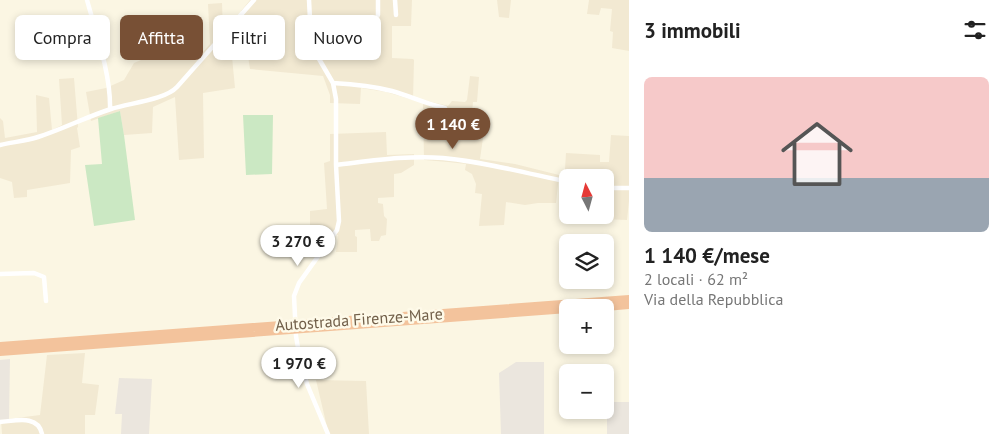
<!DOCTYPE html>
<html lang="it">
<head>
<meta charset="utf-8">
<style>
  :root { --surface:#fff; --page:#f6f6f6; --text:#222; --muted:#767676; --line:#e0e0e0; --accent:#785035 }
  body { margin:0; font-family:"PT Sans",sans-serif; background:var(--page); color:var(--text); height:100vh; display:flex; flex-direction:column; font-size:19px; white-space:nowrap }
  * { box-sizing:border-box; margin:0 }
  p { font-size:16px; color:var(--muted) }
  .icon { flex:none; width:28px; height:28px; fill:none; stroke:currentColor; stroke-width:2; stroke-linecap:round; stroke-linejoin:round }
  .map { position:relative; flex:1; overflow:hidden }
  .side { display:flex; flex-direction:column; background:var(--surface); width:375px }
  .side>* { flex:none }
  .top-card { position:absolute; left:15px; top:15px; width:475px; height:45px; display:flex; gap:10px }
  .needle { width:32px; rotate:354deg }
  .tools { position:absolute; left:559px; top:169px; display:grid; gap:10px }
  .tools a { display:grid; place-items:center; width:55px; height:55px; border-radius:8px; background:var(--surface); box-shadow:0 2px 8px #0003; font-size:25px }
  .price { position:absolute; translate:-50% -42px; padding:0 11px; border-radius:18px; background:#fff; color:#222; font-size:16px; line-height:32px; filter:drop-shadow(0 1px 2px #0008) }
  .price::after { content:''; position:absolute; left:50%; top:30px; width:15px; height:11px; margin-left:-8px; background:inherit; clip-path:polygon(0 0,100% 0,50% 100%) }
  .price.selected { background:var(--accent); color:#fff }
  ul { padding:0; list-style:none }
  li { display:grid; align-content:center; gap:10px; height:265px; padding:0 15px }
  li+li { border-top:1px solid var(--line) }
  li span { display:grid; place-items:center; height:155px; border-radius:8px; color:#555 }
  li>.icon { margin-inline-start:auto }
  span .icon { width:90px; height:90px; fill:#fffc; stroke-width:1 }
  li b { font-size:21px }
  h2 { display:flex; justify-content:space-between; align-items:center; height:60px; padding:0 15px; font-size:21px }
  .tag { padding:0 18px; border-radius:8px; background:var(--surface); box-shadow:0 2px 8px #0003; font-size:18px; line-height:45px }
  .tag.selected { background:var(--accent); color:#fff }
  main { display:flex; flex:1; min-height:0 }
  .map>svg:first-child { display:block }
</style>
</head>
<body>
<main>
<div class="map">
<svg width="629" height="434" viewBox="0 0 629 434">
  <rect width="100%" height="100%" fill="#fbf6e3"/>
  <!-- residential -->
  <path fill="#f2e9d2" d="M250,0H412L411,26H392V58L413,59L414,60L413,100L386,92L361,88L360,104L330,103V95L323,76L250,69L241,11Z
    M497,0H511L509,18L499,17Z
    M589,0H629V51L612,48L613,32L610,31L612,9L601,8L599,15L587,14Z
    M222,3L223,31L230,36L235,88L203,93L204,158L179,160L175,97L153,107L152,133L124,135L120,111L91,121L86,92L106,88L124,80L134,63L155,54L159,47L168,44L164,26L175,24L178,33L184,32L185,28L194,27L196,60L210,44L208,4Z
    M470,76L479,77L477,102H473L472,112L486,117L480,159L515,164L559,175L556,203H538L525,205L506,202L504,225L479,226L482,194L475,193L476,184L472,174L465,170L466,164L448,162L424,160L423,105L424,100L448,106L452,101L465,102L467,100Z
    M74,78L78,127L77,128L80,147L71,150L70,183L27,190V197L14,198L12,182L0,178V118L3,121L5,138L37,132L36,95L49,98L52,130L62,125L59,79Z
    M386,132L387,155L414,154V165L401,173L394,174V197L378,198V203L383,204L384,216L387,219L386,235L381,236L379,241H371L370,229L355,230V236L357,237V252H336L338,235L329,232L310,231V211L327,209L324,163L330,161V134Z
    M611,135L629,136V201L627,220L601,219V215H605V178H568L567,185H564L566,153L600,155V162H609Z
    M85,353L82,383L99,385L95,415H85V434H2L1,420L40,415L47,355Z
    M316,380L366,381L369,434H326L327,427Z"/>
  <!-- industrial -->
  <path fill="#ebe6de" d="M10,359L9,419L0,420V360Z
    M516,362H544V434H501L499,373Z
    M119,378L152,379L149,434H121L122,414H115Z
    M607,402H629V434H607Z"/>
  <!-- education -->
  <path fill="#f3e0f7" d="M364,24V53L321,54L316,40L313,25Z"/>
  <!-- green -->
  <path fill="#cbe8c3" d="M120,111L124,135L135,220L94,226L85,165L102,164L98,118Z
    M243,115H273L272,174L246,175Z"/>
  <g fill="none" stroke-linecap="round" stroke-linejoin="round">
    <!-- street -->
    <path stroke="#fff" stroke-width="4.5" d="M87,0C96,33 111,75 110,109
      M309,0L311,39L315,52L333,83L336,99V165L339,221L337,230L299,283L294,296L296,336L300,360L307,384L328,434
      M378,0V15
      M395,0L396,15
      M333,83C352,84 373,86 392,91C410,96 426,104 445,108
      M0,145C13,142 26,141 38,137C63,129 86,117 111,109C129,103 165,100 177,87L254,0
      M336,165C371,161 407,155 443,158C485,162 526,173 568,182
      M605,188H629
      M0,274L34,273L44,277L46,301
      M0,422C15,421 38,414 42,434"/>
    <!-- highway -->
    <path stroke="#f3c39c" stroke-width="8" d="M594,308L629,305
      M0,346L629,299
      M0,352L568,309"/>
  </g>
  <g text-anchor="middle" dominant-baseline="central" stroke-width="5" stroke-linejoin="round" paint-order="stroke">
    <!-- street labels -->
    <g font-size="16" fill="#72604a" stroke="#fefae9">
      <text transform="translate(359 319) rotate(-4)">Autostrada Firenze-Mare</text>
    </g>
  </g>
</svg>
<div class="tools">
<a><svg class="needle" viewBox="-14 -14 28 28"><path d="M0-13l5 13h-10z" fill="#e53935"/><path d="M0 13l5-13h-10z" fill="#767676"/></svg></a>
<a><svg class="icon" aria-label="layers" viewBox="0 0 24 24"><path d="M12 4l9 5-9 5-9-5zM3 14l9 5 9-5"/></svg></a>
<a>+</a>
<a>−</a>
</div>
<b class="price selected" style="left:453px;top:150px">1 140 €</b>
<b class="price" style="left:298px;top:267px">3 270 €</b>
<b class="price" style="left:299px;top:389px">1 970 €</b>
<div class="top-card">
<a class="tag">Compra</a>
<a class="tag selected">Affitta</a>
<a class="tag">Filtri</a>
<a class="tag">Nuovo</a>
</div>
</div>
<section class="side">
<h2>3 immobili<svg class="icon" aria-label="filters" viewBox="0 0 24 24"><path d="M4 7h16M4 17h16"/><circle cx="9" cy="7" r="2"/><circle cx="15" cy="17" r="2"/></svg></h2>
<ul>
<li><span style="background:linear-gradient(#f6c9c9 65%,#9aa5b1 0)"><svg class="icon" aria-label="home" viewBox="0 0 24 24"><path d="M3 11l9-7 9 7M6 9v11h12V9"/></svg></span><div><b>1 140 €/mese</b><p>2 locali · 62 m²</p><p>Via della Repubblica</p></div></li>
</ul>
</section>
</main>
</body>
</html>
